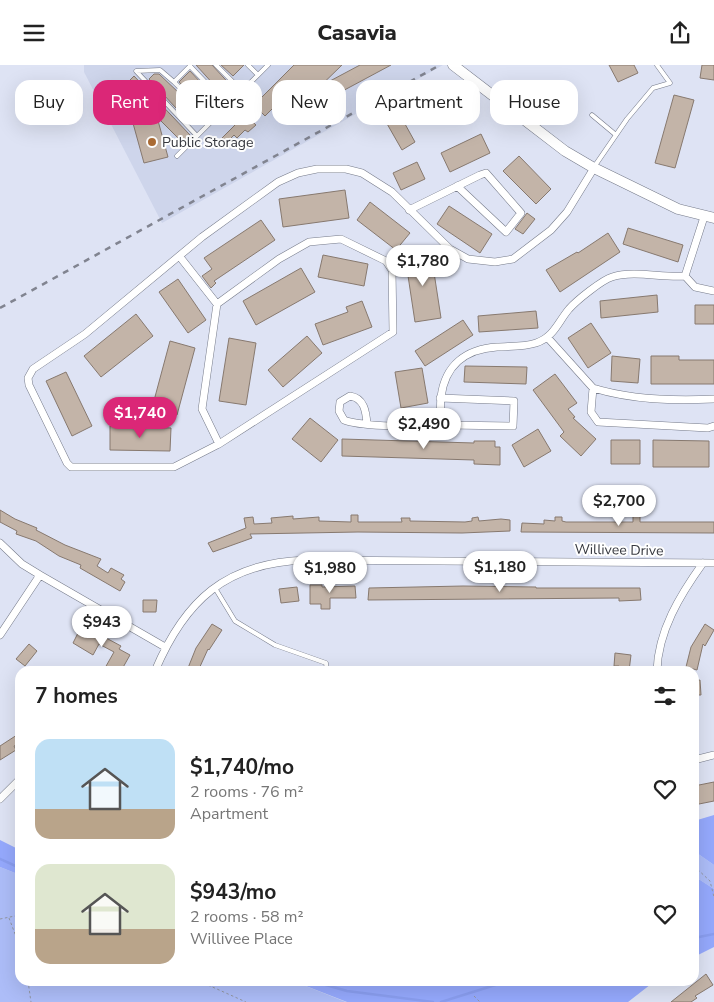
<!DOCTYPE html>
<html lang="en">
<head>
<meta charset="utf-8">
<style>
  :root { --surface:#fff; --page:#f6f6f6; --text:#222; --muted:#767676; --accent:#db2777 }
  body { margin:0; font-family:"Nunito Sans",sans-serif; background:var(--page); color:var(--text); height:100vh; display:flex; flex-direction:column; font-size:19px; white-space:nowrap }
  * { box-sizing:border-box; margin:0 }
  p { font-size:16px; color:var(--muted) }
  .icon { flex:none; width:28px; height:28px; fill:none; stroke:currentColor; stroke-width:2; stroke-linecap:round; stroke-linejoin:round }
  .map { position:relative; flex:1; overflow:hidden }
  .sheet { position:absolute; left:15px; top:601px; width:684px; height:320px; display:flex; flex-direction:column; background:var(--surface); border-radius:15px; box-shadow:0 5px 20px #0002 }
  .sheet>* { flex:none }
  .top-card { position:absolute; left:15px; top:15px; width:685px; height:45px; display:flex; gap:10px }
  .price { position:absolute; translate:-50% -42px; padding:0 11px; border-radius:18px; background:#fff; color:#222; font-size:16px; line-height:32px; filter:drop-shadow(0 1px 2px #0008) }
  .price::after { content:''; position:absolute; left:50%; top:30px; width:15px; height:11px; margin-left:-8px; background:inherit; clip-path:polygon(0 0,100% 0,50% 100%) }
  .price.current { background:var(--accent); color:#fff }
  ul { padding:0; list-style:none }
  li { display:flex; align-items:center; gap:15px; height:125px; padding:0 20px }
  li span { display:grid; place-items:center; flex:none; width:140px; height:100px; border-radius:15px; color:#555 }
  li>.icon { margin-inline-start:auto }
  span .icon { width:60px; height:60px; fill:#fffc; stroke-width:1 }
  li b { font-size:21px }
  h2 { display:flex; justify-content:space-between; align-items:center; height:60px; padding:0 20px; font-size:21px }
  .chip { padding:0 18px; border-radius:15px; background:var(--surface); box-shadow:0 5px 20px #0002; font-size:18px; line-height:45px }
  .chip.current { background:var(--accent); color:#fff }
  header { display:flex; justify-content:space-between; align-items:center; height:65px; padding:0 20px; background:var(--surface); font-size:22px; font-weight:800 }
  .map>svg:first-child { display:block }
</style>
</head>
<body>
<header><svg class="icon" aria-label="menu" viewBox="0 0 24 24"><path d="M4 6h16M4 12h16M4 18h16"/></svg>Casavia<svg class="icon" aria-label="share" viewBox="0 0 24 24"><path d="M12 15V3M7 8l5-5 5 5M5 13v7h14v-7"/></svg></header>
<div class="map">
<svg width="714" height="937" viewBox="0 0 714 937">
  <rect width="100%" height="100%" fill="#dee3f4"/>
  <!-- built -->
  <path fill="#ced5eb" d="M84,0H443L162,158L84,7Z"/>
  <!-- green -->
  <path fill="#adbdf8" d="M694,786L714,800V824L694,811Z
    M0,802L20,810V916H293L346,937H0Z"/>
  <!-- forest -->
  <path fill="#95a9fd" d="M714,750V800L694,786V756Z
    M0,775L20,785V810L0,802Z
    M694,811L714,824V882L694,892Z
    M293,916H655L628,937H347Z"/>
  <g fill="none" stroke-linecap="round" stroke-linejoin="round">
    <!-- stream -->
    <path stroke="#8a9ef0" stroke-width="2.5" d="M0,794L20,803
      M694,873L714,869
      M312,916L347,926L433,937
      M441,937L508,916"/>
  </g>
  <!-- building -->
  <path fill="#c3b4a8" stroke="#87796f" d="M196,0H212L235,25L226,33Z
    M221,0H244L233,11Z
    M294,0H342L309,32L306,28L285,49L276,40L265,51L254,40Z
    M360,0H391L337,29L330,16Z
    M609,0H634L638,8L618,17Z
    M702,0H714V15L700,13Z
    M190,6L215,33L206,43L179,17Z
    M154,9H159L199,47L189,57L149,14Z
    M134,11L190,70L182,77L157,52L168,92L144,98L131,51L151,45L126,19Z
    M674,30L694,35L675,103L655,98Z
    M245,50L256,60L248,67L245,65L237,73L234,70L224,80L220,75Z
    M400,50L415,77L402,85L386,57Z
    M481,69L490,88L450,107L441,88Z
    M519,91L551,124L536,139L503,106Z
    M417,97L425,114L401,125L393,108Z
    M345,125L349,153L283,162L279,134Z
    M370,137L410,168L396,185L357,155Z
    M449,141L492,169L480,188L437,159Z
    M527,148L535,154L523,169L515,164Z
    M261,155L275,175L214,216L216,218L211,223L202,211L212,204L204,193Z
    M628,163L683,180L678,197L623,179Z
    M608,168L620,187L560,227L546,205L577,187L578,188Z
    M431,188L441,253L415,257L405,191Z
    M323,190L368,199L364,221L318,212Z
    M301,203L315,227L256,260L243,236Z
    M178,214L206,255L188,268L159,227Z
    M657,230L658,247L601,253L600,236Z
    M362,236L372,262L323,280L315,259L348,247L346,242Z
    M695,240H714V259H695Z
    M536,246L538,263L479,267L478,251Z
    M136,249L153,271L101,312L84,291Z
    M463,255L473,270L425,301L415,286Z
    M591,258L611,288L588,303L568,273Z
    M307,271L322,288L283,322L268,305Z
    M229,273L256,278L246,340L219,336Z
    M170,276L195,283L177,350L152,343Z
    M612,291L640,294L638,318L611,316Z
    M651,291H679V295H714V319H651Z
    M465,301L527,302L526,319L464,317Z
    M422,303L428,338L401,343L395,307Z
    M66,307L92,361L72,371L46,316Z
    M555,309L577,338L568,344L575,352L573,353L596,374L581,391L560,371L564,367L533,325Z
    M310,353L338,375L321,397L292,374Z
    M110,361L171,363L170,386L110,385Z
    M538,364L551,386L524,402L512,380Z
    M342,374L474,378V376H495V382H500V400L474,399V395L342,391Z
    M611,375H640V399H611Z
    M653,375L709,376V402H653Z
    M0,445L15,454L37,463L36,465L65,480L101,494L97,501L108,508L111,503L124,510L121,514L125,517L120,526L80,503L81,500L59,491L36,476L16,469L17,466L0,457Z
    M351,450H358V457H402L401,453H410V456L465,457L472,456V453L478,452L479,456L501,454L510,455V466L462,468L358,467L250,469L252,473L213,487L208,478L246,463L244,453L253,452L254,459L272,458L271,453L293,451V454L319,452V456L351,457Z
    M633,451H640V457H714V468L521,467L522,458L544,459V455L555,456V452H562V456L566,457H633Z
    M310,520H322V522L355,521L356,533H330V544H321V539H310Z
    M463,521L536,522V523H640L641,535L619,536V533L368,535L369,523Z
    M297,522L299,536L281,538L279,524Z
    M143,535H157L156,547H143Z
    M212,559L222,565L209,585L208,584L198,606L188,603L196,583Z
    M705,559L714,565L705,581L703,579L697,605L686,602L691,582Z
    M82,560L121,581L119,584L130,590L121,606H110L105,603L114,587L99,579L93,590L73,578Z
    M29,579L37,586L25,601L16,594Z
    M615,588L631,590L629,606H618L619,601H614Z
    M700,615L701,630H694V616Z
    M20,668V678L14,681L16,685L0,695V681Z
    M714,717V736L694,740V721Z
    M706,909L713,920L695,931L697,933L691,937H671Z"/>
  <g fill="none" stroke-linecap="round" stroke-linejoin="round">
    <!-- lane casing -->
    <g stroke="#757a89" stroke-width="5">
      <path id="lane" d="M216,0L242,26
        M248,0L258,10
        M174,17L160,5L136,6L197,71
        M592,50L616,70
        M213,55L174,17L190,1L227,40
        M177,91L268,0
        M594,102L627,54L653,23L670,18L657,0
        M215,523L235,556L275,580L326,598L327,606"/>
    </g>
    <!-- street casing -->
    <g stroke="#757a89" stroke-width="8">
      <path id="street" d="M409,145L480,110L486,108L521,148L506,167L457,121
        M180,192L217,239L279,194L309,177L341,174L386,196L392,205L393,267L219,379L174,402H71L67,398L29,320L28,313L33,304L85,269L202,172L278,117L298,108L317,104H346L362,108L392,127L450,184L468,194L495,197L513,194L551,165L567,147L594,103
        M685,211L704,152
        M217,239L202,344L219,379
        M547,272L593,323L591,347L598,357L708,363L714,361
        M593,323C632,335 673,336 714,334
        M440,355L450,360L513,361L514,336L440,333
        M367,359C366,346 364,333 350,331L340,337L339,346L344,355C358,361 409,362 425,361C430,360 435,357 440,355C441,347 440,340 441,332C445,300 466,284 497,282C509,281 524,282 536,278C554,272 558,257 569,244C577,235 602,215 612,212C635,205 662,213 685,211L695,222L714,226
        M0,478L22,499L40,510L0,570
        M40,510L165,582
        M155,606C185,535 226,498 305,495L714,498
        M657,606C658,566 680,530 703,498
        M694,695L714,690
        M0,734L20,714"/>
    </g>
    <!-- secondary casing -->
    <g stroke="#757a89" stroke-width="11">
      <path id="secondary" d="M453,0L565,86L594,103L678,144L714,153"/>
    </g>
    <!-- path -->
    <path stroke="#9397a3" stroke-width="1" stroke-dasharray="2.5 2.5" stroke-linecap="butt" d="M694,801L710,816L714,832
      M9,853L20,882
      M0,854L20,850
      M28,916L31,937
      M159,916H160
      M199,916L246,937
      M474,931L480,937"/>
    <!-- lane -->
    <use href="#lane" stroke="#fff" stroke-width="4"/>
    <!-- street -->
    <use href="#street" stroke="#fff" stroke-width="7"/>
    <!-- secondary -->
    <use href="#secondary" stroke="#fff" stroke-width="10"/>
    <!-- rail -->
    <path stroke="#818490" stroke-width="2.5" stroke-dasharray="6 6" stroke-linecap="butt" d="M0,243L440,0"/>
  </g>
  <!-- markers -->
  <circle fill="#ac6c35" stroke="#fff" stroke-width="2" cx="152" cy="77" r="5"/>
  <g text-anchor="middle" dominant-baseline="central" stroke-width="4" stroke-linejoin="round" paint-order="stroke">
    <!-- poi labels -->
    <g font-size="14" fill="#373940" stroke="#fff" text-anchor="start">
      <text x="162" y="77">Public Storage</text>
    </g>
    <!-- street labels -->
    <g font-size="14" fill="#373940" stroke="#fff">
      <text transform="translate(619 485) rotate(1)">Willivee Drive</text>
    </g>
  </g>
</svg>
<b class="price" style="left:423px;top:222px">$1,780</b>
<b class="price current" style="left:140px;top:374px">$1,740</b>
<b class="price" style="left:424px;top:385px">$2,490</b>
<b class="price" style="left:619px;top:462px">$2,700</b>
<b class="price" style="left:500px;top:528px">$1,180</b>
<b class="price" style="left:330px;top:529px">$1,980</b>
<b class="price" style="left:102px;top:583px">$943</b>
<div class="top-card">
<a class="chip">Buy</a>
<a class="chip current">Rent</a>
<a class="chip">Filters</a>
<a class="chip">New</a>
<a class="chip">Apartment</a>
<a class="chip">House</a>
</div>
<section class="sheet">
<h2>7 homes<svg class="icon" aria-label="filters" viewBox="0 0 24 24"><path d="M4 7h16M4 17h16"/><circle cx="9" cy="7" r="2"/><circle cx="15" cy="17" r="2"/></svg></h2>
<ul>
<li><span style="background:linear-gradient(#bfe0f5 70%,#b9a48a 0)"><svg class="icon" aria-label="home" viewBox="0 0 24 24"><path d="M3 11l9-7 9 7M6 9v11h12V9"/></svg></span><div><b>$1,740/mo</b><p>2 rooms · 76 m²</p><p>Apartment</p></div><svg class="icon" aria-label="heart" viewBox="0 0 24 24"><path d="M12 20l-8-8c-3-5 5-10 8-4 3-6 11-1 8 4z"/></svg></li>
<li><span style="background:linear-gradient(#dfe7d0 65%,#b9a48a 0)"><svg class="icon" aria-label="home" viewBox="0 0 24 24"><path d="M3 11l9-7 9 7M6 9v11h12V9"/></svg></span><div><b>$943/mo</b><p>2 rooms · 58 m²</p><p>Willivee Place</p></div><svg class="icon" aria-label="heart" viewBox="0 0 24 24"><path d="M12 20l-8-8c-3-5 5-10 8-4 3-6 11-1 8 4z"/></svg></li>
</ul>
</section>
</div>
</body>
</html>
